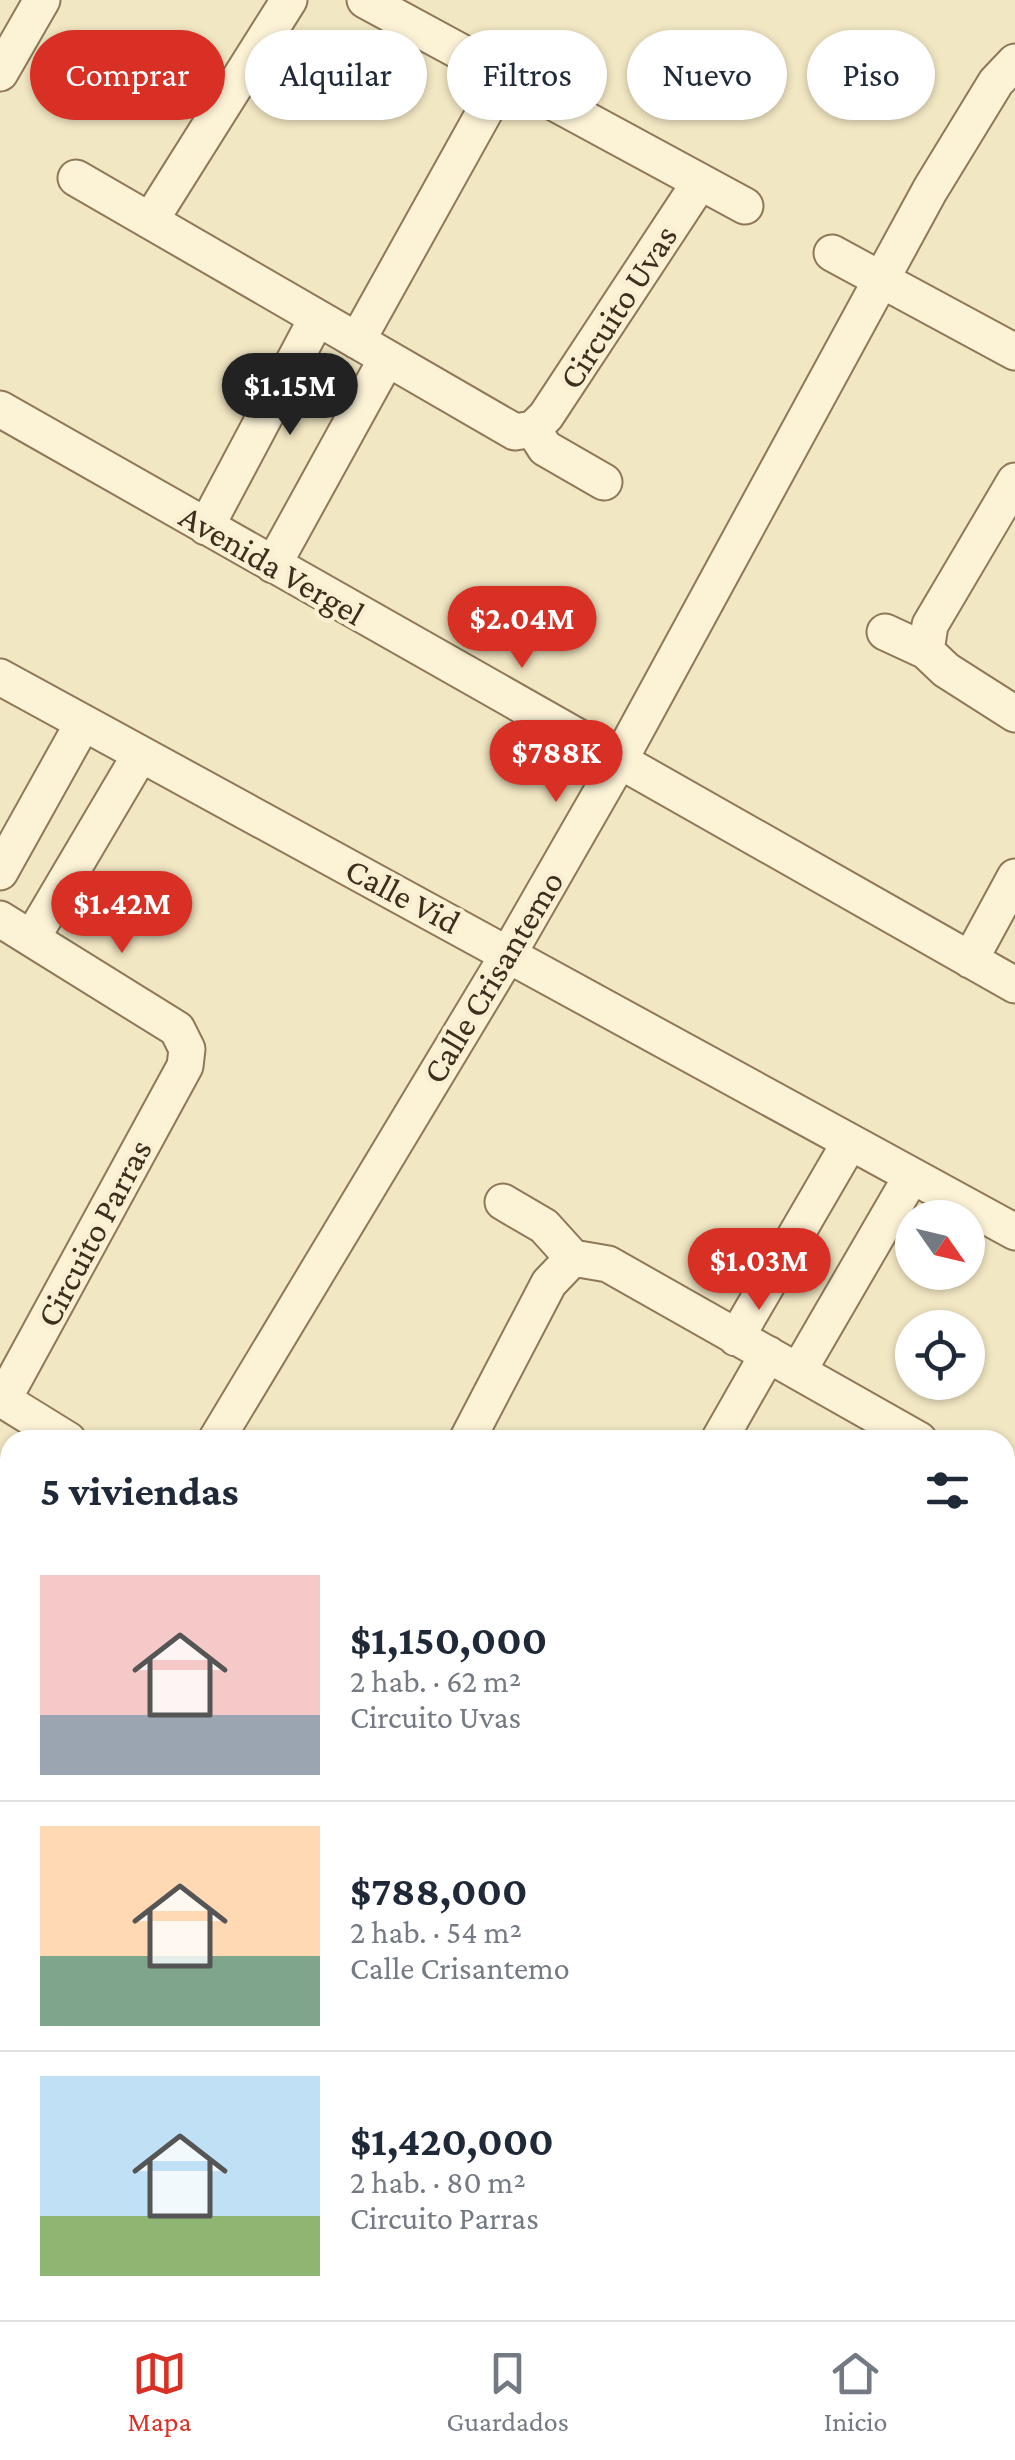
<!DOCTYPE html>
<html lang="es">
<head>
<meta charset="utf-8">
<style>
  :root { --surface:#fff; --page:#f6f6f7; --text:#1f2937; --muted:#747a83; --line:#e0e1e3; --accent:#d93025 }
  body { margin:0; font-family:"Crimson Pro",serif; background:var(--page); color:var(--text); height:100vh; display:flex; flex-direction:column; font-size:38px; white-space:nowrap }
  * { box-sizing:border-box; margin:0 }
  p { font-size:32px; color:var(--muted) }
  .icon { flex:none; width:55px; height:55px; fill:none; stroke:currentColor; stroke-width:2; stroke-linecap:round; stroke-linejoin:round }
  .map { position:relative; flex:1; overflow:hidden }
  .drawer { position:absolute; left:0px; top:1430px; width:1015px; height:890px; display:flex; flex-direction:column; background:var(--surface); border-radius:30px 30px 0 0; box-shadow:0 2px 8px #0004 }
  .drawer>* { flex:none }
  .hud { position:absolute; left:30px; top:30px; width:955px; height:90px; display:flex; gap:20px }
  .needle { width:65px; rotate:124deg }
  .controls { position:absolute; left:895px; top:1200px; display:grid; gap:20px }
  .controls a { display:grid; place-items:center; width:90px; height:90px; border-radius:50%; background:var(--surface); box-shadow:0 2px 8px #0004; font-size:50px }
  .price { position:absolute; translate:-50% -85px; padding:0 22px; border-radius:35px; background:var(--accent); color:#fff; font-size:32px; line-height:65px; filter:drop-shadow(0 2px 5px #0008) }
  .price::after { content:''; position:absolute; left:50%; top:60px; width:30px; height:22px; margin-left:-15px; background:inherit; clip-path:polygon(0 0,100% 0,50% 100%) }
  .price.selected { background:#222; color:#fff }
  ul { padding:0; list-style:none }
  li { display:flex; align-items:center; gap:30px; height:250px; padding:0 40px }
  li+li { border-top:2px solid var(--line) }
  li span { display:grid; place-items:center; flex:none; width:280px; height:200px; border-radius:0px; color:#555 }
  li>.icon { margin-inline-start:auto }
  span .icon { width:120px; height:120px; fill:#fffc; stroke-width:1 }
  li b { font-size:42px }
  h2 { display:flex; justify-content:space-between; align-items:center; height:120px; padding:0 40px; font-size:42px }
  .chip { padding:0 35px; border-radius:45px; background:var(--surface); box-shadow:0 2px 8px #0004; font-size:35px; line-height:90px }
  .chip.selected { background:var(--accent); color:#fff }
  .tabs { display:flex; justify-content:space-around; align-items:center; height:140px; border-top:2px solid var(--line); background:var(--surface); font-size:28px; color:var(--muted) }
  .tabs a { display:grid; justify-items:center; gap:5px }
  .tabs .selected { color:var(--accent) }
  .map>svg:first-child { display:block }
</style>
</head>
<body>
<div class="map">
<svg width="1015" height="2320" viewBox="0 0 1015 2320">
  <rect width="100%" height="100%" fill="#f2e7c3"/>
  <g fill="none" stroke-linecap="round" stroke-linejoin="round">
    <!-- minor casing -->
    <g stroke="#8e7858" stroke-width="39">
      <path id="minor" d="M365,0L745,206
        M0,73L42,0
        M76,178L515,432L533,429L546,416L700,182
        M150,221L289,0
        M832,253L1015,352
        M357,341L505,75
        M0,409L1015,985
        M533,429L545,448L604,482
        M206,527L317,318
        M273,565L387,358
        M885,632L926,651L946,670L1015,714
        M926,651L930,625L1015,481
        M0,677L1015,1232
        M0,872L83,723
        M0,919L177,1029L187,1049L185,1066L3,1400
        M32,938L140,755
        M970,960L1015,877
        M503,1202L544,1226L573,1258
        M573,1258L608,1264L919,1440
        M736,1338L850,1142
        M799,1370L911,1177
        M0,1398L68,1440
        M216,1440L509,953L618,763L930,190L996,82L1015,62
        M467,1440L549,1283L573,1258
        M719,1440L768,1354
        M0,1663L10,1669
        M1005,1703L1015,1710
        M1005,1950L1015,1948
        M0,2146L10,2112
        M178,2320L181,2310
        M400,2320L403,2310"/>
    </g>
    <!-- minor -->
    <use href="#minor" stroke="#fcf3d7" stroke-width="35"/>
  </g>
  <g text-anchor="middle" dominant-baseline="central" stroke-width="9" stroke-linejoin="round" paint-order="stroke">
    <!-- street labels -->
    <g font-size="35" fill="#3d2e1d" stroke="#f9f0d3">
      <text transform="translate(618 307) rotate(-57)">Circuito Uvas</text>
      <text transform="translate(272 565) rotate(30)">Avenida Vergel</text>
      <text transform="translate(403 896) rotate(28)">Calle Vid</text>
      <text transform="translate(493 977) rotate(-59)">Calle Crisantemo</text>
      <text transform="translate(94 1233) rotate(-62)">Circuito Parras</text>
    </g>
  </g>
</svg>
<div class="controls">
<a><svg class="needle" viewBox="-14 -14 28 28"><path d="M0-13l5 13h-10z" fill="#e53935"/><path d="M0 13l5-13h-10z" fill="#747a83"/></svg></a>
<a><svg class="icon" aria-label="locate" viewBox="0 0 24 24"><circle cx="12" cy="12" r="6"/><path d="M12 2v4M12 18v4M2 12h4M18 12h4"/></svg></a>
</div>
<b class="price selected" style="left:290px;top:438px">$1.15M</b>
<b class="price" style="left:522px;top:671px">$2.04M</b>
<b class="price" style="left:556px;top:805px">$788K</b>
<b class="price" style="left:122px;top:956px">$1.42M</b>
<b class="price" style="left:759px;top:1313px">$1.03M</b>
<div class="hud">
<a class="chip selected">Comprar</a>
<a class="chip">Alquilar</a>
<a class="chip">Filtros</a>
<a class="chip">Nuevo</a>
<a class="chip">Piso</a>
</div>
<section class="drawer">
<h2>5 viviendas<svg class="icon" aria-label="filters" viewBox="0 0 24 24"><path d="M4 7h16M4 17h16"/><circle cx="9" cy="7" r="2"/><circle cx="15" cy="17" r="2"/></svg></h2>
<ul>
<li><span style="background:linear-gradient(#f6c9c9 70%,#9aa5b1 0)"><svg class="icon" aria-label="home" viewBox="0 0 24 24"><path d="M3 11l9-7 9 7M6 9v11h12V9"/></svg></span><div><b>$1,150,000</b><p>2 hab. · 62 m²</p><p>Circuito Uvas</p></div></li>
<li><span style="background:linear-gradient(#ffd9b3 65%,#7fa58c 0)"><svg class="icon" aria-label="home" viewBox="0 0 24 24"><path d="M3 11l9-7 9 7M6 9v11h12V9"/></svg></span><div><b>$788,000</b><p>2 hab. · 54 m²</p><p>Calle Crisantemo</p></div></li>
<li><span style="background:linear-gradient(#bfe0f5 70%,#8fb573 0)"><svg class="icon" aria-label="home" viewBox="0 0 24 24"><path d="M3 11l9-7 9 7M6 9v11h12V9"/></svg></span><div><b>$1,420,000</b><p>2 hab. · 80 m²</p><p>Circuito Parras</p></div></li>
</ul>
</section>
</div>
<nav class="tabs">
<a class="selected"><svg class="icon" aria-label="map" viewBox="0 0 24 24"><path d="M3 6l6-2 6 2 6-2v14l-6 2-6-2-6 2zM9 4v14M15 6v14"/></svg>Mapa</a>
<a><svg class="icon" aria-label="saved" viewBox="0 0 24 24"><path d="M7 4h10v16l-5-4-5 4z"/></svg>Guardados</a>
<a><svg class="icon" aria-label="home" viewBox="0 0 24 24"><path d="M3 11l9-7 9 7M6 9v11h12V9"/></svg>Inicio</a>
</nav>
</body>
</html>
